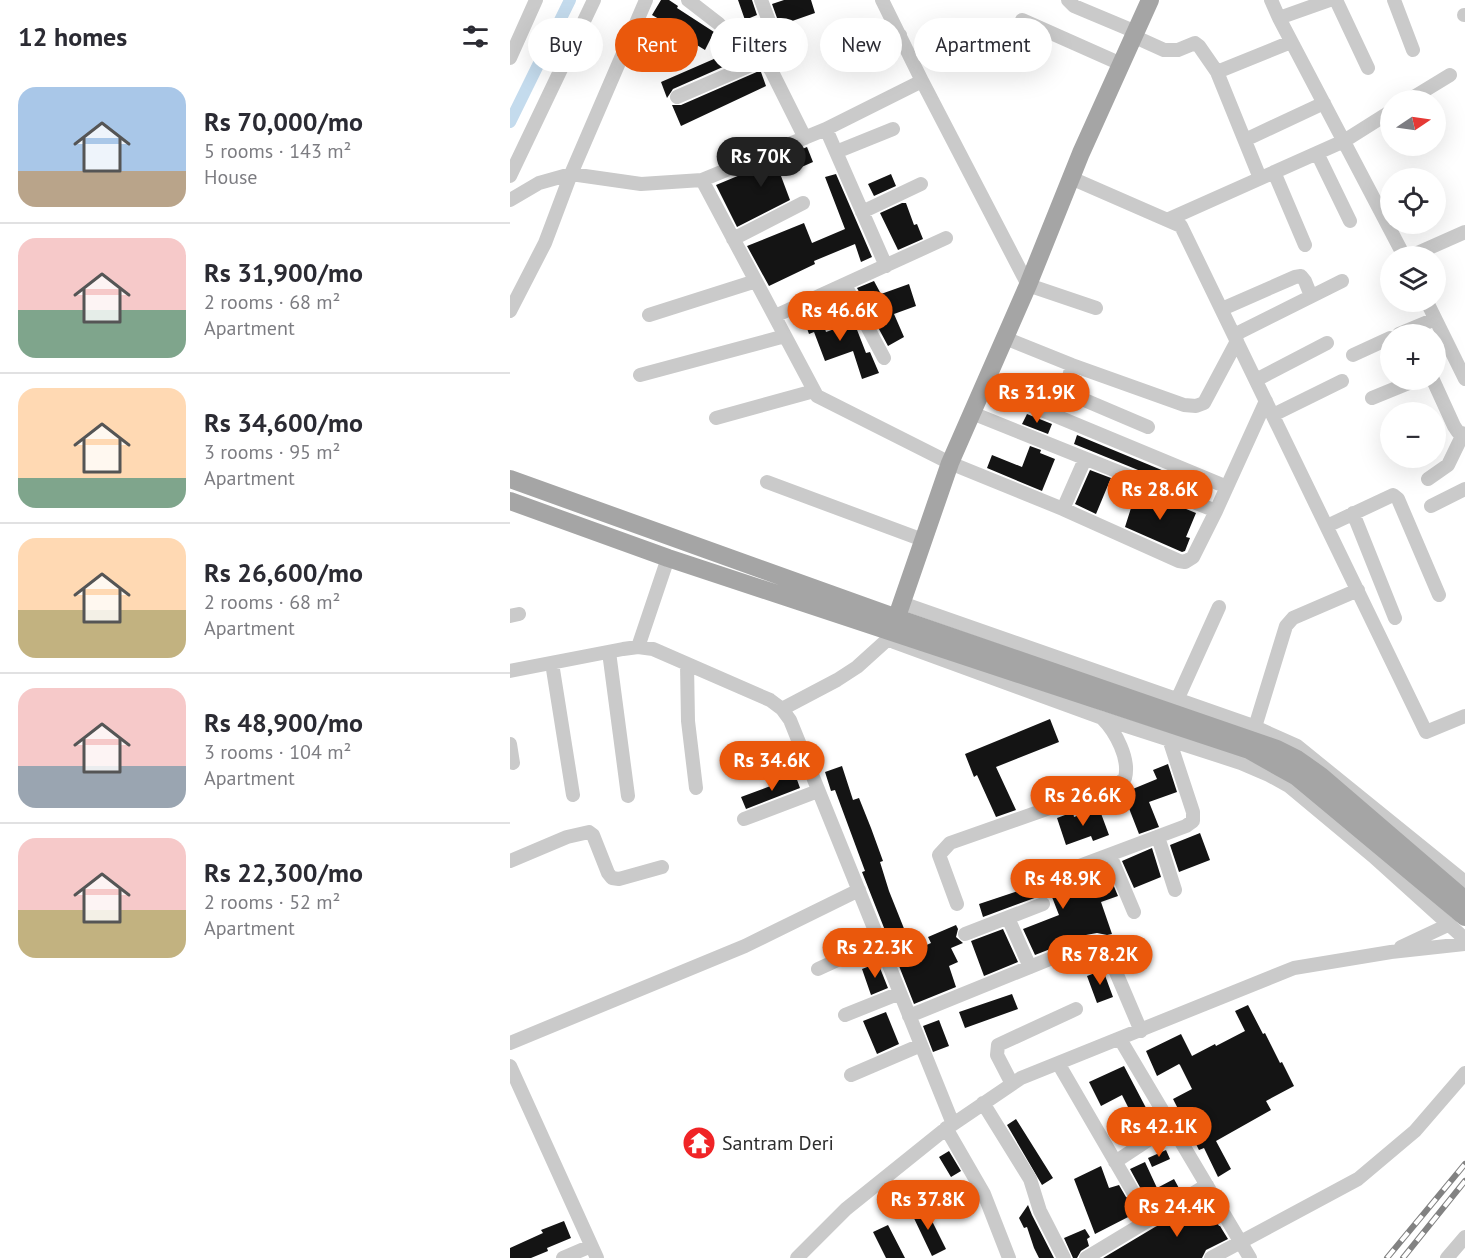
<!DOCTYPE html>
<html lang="en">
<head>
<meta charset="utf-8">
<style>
  :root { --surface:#fff; --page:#f2f2f3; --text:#2b2b33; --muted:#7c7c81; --line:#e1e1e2; --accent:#ea580c }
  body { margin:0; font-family:"PT Sans",sans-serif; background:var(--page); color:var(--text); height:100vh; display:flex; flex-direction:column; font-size:22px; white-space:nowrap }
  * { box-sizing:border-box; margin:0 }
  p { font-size:20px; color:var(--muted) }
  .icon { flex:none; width:33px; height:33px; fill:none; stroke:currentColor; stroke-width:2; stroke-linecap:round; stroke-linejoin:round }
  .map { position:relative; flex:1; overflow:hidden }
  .drawer { display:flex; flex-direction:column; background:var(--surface); width:510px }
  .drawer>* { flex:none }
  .banner { position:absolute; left:18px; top:18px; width:570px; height:54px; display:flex; gap:12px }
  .needle { width:39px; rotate:77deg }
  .fabs { position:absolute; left:870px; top:90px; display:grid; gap:12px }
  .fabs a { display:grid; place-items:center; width:66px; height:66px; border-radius:50%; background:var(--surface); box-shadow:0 6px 24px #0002; font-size:30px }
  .price { position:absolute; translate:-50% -51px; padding:0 14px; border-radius:21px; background:var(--accent); color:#fff; font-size:20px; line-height:39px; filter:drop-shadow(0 2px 3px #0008) }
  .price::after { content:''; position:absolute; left:50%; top:36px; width:18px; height:14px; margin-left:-9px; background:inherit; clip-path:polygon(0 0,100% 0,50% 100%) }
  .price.active { background:#222; color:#fff }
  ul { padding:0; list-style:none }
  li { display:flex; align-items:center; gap:18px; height:150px; padding:0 18px }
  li+li { border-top:2px solid var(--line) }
  li span { display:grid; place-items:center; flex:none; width:168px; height:120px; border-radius:18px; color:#555 }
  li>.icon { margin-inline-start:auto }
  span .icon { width:72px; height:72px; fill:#fffc; stroke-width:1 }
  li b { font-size:26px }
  h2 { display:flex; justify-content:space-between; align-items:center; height:72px; padding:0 18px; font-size:26px }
  .tag { padding:0 21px; border-radius:27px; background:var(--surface); box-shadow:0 6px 24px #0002; font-size:21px; line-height:54px }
  .tag.active { background:var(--accent); color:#fff }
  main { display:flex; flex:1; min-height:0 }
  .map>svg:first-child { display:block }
</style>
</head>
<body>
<main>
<section class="drawer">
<h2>12 homes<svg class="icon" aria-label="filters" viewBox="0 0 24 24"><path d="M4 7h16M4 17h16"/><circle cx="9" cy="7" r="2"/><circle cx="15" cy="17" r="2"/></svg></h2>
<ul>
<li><span style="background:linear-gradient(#a9c7e8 70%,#b9a48a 0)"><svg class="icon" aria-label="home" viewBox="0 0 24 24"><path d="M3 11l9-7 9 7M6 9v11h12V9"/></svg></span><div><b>Rs 70,000/mo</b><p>5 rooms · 143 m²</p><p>House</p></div></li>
<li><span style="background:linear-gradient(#f6c9c9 60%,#7fa58c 0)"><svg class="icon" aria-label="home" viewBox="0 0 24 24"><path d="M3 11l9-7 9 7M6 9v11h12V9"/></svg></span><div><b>Rs 31,900/mo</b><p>2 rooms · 68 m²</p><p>Apartment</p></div></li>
<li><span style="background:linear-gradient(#ffd9b3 75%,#7fa58c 0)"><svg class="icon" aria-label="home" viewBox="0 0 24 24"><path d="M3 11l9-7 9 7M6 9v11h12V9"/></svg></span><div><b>Rs 34,600/mo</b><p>3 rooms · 95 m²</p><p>Apartment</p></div></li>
<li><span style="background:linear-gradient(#ffd9b3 60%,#c2b280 0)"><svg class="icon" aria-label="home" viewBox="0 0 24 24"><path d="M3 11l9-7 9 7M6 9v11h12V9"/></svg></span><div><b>Rs 26,600/mo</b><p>2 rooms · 68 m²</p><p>Apartment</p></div></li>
<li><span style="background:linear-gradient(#f6c9c9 65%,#9aa5b1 0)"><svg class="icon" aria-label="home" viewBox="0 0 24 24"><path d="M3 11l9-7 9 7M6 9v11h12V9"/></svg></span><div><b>Rs 48,900/mo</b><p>3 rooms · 104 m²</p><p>Apartment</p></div></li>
<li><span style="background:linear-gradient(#f6c9c9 60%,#c2b280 0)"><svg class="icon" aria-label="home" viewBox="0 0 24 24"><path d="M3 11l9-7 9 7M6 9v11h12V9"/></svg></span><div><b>Rs 22,300/mo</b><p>2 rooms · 52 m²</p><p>Apartment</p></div></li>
</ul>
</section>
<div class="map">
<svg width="955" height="1258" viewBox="0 0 955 1258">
  <rect width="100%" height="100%" fill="#fff"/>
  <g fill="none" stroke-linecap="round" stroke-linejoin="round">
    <!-- canal -->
    <path stroke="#c4dbed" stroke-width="12" d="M0,122L60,0"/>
  </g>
  <!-- building -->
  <path fill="#141414" d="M151,0H159L168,6L167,8L204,32L195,50L159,28L161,26L142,15Z
    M228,0H242L247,15L235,20Z
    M274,0H301L305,13L268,26L267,18L262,4Z
    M236,45L240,55L163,89L157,98L151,82Z
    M249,71L251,72L256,86L171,126L162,105H171Z
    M297,147L303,162L271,176L280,200L227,227L206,185Z
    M326,174L362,257L351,262L345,244L304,261L305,264L259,286L237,246L294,223L302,243L335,229L315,177Z
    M381,174L386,186L364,196L358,184Z
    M392,203H396L404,225L407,224L413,239L388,250L370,213Z
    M364,281L371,294L399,284L406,306L384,314L394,337L378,346L347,288Z
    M308,306L316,332L344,322L356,353L360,352L369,373L352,379L343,351L315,361L304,332L299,334L292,314Z
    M517,414L542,424L538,434L512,424Z
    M567,435L700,490L697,498L564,444Z
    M520,446L531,450L530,453L545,459L532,491L477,468L482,455L512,467Z
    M580,470L601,478L586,514L565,504Z
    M627,489L686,513L676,537L680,538L675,551L672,552L615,527Z
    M540,719L549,742L486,767L506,810L486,817L467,775L464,777L455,754Z
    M658,764L667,792L639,802L649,827L629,834L613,793L647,779L643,770Z
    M332,766L343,800L349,798L361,828L373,861L370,862L379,891L403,951L421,943L418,937L446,925L448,929L446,937L453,943L441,948L448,962L439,966L446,987L404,1004L352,872L355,871L325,790L321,791L315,772Z
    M285,774L290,788L236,809L231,797L263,785L262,782Z
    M589,808L599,835L583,841L581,836L556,845L547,818L563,812L564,817Z
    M690,833L700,860L669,872L660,845Z
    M642,848L651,877L624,888L612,861Z
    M597,870L608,896L591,902L602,934L597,935L587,933L576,935L525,955L513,929L549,915L542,897L530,896L473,917L469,904L526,885L527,888L554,879L556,884Z
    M493,929L508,962L474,976L461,941Z
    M368,963L378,988L361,995L352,969Z
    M593,970L603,997L587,1003L577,976Z
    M502,994L508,1009L455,1028L449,1012Z
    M738,1005L753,1034L755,1033L770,1063L772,1062L784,1086L756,1101L761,1110L706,1141L721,1169L708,1177L694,1148L689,1150L663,1099L682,1089L670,1065L669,1064L647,1076L636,1051L671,1034L682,1056L705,1044L706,1046L735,1031L725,1011Z
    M376,1012L389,1044L367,1054L353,1021Z
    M429,1020L439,1046L423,1052L413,1026Z
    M614,1066L645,1125L612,1145L601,1121L620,1111L612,1095L591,1106L579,1082Z
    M506,1119L543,1178L532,1185L497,1125Z
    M656,1150L660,1159L642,1167L638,1158Z
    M439,1151L451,1171L441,1177L429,1157Z
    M635,1162L647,1188L664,1179L670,1190L641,1208L627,1215L626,1213L585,1234L564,1179L591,1166L599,1188L609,1185L616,1197L624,1201L630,1197L632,1191L620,1169Z
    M697,1204L709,1226H710L718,1239L696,1250L692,1258H593L645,1227L661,1219L663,1221Z
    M414,1205L436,1249L422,1256L401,1212Z
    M518,1205L522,1215L544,1258H529L524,1248L517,1227L514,1228L509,1218Z
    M54,1221L61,1238L37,1248L38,1251L21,1258H0V1248L33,1233L31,1230Z
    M378,1225L395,1258H376L363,1232Z
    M575,1229L580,1237L577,1239L579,1246L571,1251L567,1258H563L554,1238Z"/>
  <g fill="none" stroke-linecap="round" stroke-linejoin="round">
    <!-- minor -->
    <path stroke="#cacaca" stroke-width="14" d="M178,0L209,24
      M251,0L259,21
      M372,0L412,81
      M558,0L564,6L626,32
      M761,0L769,18L820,0
      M826,0L858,68
      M884,0L903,50
      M954,15H955
      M769,18L894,256
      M512,20L611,64
      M623,36L654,50H668L685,43L689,46L707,72L750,178
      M0,58L26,0
      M333,59L390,35
      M707,72L781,42
      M167,97L248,62L256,64L261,70L295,138
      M899,100L940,75
      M735,140L814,103
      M326,152L383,129
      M807,153L840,221
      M764,172L795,245
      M0,176L84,0
      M561,178L671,226L916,732L955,716
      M192,180L307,396L440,463L553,509L669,561L675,562L683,557L706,511L756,401
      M0,200L29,183L61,174L131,184L192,180L316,129
      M352,212L411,184
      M657,220L834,141L880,112
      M223,239L293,203
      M901,256L955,232
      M376,266L316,129L412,81L518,285L586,308
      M335,285L374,358
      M917,302L955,379
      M712,309L785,277L791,276L795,281L801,296
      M0,311L35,243L61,174L136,0
      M139,315L246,281
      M265,316L436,238
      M889,334L925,319
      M724,335L832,281
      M495,338L562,365L674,405L686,406L694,403L727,341
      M843,355L880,338
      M562,365L556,389L558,393L638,427
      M130,375L275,336
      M746,380L817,343
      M923,380L944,426L948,432L955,434
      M862,398L906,380
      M517,404L717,487
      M462,413L706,511
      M763,415L832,381
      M206,418L304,391
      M918,479L938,465L953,434
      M257,482L413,540
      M921,506L955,489
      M553,509L575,459
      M843,513L885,618
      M817,526L883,495L888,499L929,595
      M392,603L738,724L787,746L955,882
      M0,616L9,614
      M384,642L592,718L731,763L759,775L779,786L863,856L955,939
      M128,647L158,558
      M99,652L118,796
      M42,663L63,795
      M177,664L178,721L186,788
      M0,671L113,649L128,647L143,649L260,700L272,709L280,720L443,1124
      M667,700L709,607
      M272,709L327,680L347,667L378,639
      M745,727L776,626L783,618L848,590
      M0,744L3,763
      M234,819L308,791
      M648,837L665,890
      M600,855L624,912
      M0,861L57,837L79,832L83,835L98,873L102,878L109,879L152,867
      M564,868L676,826L683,821V812L659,739
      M447,904L429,855L440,843L608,784L615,778C620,759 606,732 592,718
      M498,918L520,967
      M455,934L533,904
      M891,947L940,924
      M308,969L369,941
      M335,1015L390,993
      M399,1016L579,943L588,942L594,944L631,1031
      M610,1039L740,1258
      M0,1043L235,946L349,890
      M548,1063L623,1192
      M0,1066L87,1258
      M341,1075L411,1045
      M502,1084L487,1055L488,1045L566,1009
      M473,1103L520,1179L530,1211L554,1258
      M436,1128L474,1194L499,1258
      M605,1162L661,1125
      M53,1258L81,1246
      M287,1258L336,1209L433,1131L511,1078L784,968L881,952L955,944
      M576,1258L697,1185
      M701,1258L848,1179L905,1131L955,1073
      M937,1258L955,1237"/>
    <!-- major -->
    <path stroke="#a5a5a5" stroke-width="18" d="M0,479L387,618L767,749L787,759L811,776L955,900
      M0,501L158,558L739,750L787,777L955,917
      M383,628L440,463L518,285L571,153L640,0"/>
    <!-- rail casing -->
    <g stroke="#828282" stroke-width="6">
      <path id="rail" d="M877,1258L955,1164
        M893,1258L955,1181"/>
    </g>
    <!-- rail -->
    <use href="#rail" stroke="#fff" stroke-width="4" stroke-dasharray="11" stroke-linecap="butt"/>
  </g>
  <!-- icons -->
  <defs>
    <g id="temple-disc" transform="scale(1.725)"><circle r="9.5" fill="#f02426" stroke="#fff"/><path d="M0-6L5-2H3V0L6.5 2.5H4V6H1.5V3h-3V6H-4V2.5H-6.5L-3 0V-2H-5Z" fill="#fff"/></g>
  </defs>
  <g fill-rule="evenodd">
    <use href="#temple-disc" x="189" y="1143"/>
  </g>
  <g text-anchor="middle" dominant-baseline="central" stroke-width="6" stroke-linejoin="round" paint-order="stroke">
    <!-- poi labels -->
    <g font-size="20" fill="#2d2d2d" stroke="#fff" text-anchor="start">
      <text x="212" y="1143">Santram Deri</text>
    </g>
  </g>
</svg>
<div class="fabs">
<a><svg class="needle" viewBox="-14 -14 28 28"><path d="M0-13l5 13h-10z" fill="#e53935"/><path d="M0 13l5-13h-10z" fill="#7c7c81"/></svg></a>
<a><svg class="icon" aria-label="locate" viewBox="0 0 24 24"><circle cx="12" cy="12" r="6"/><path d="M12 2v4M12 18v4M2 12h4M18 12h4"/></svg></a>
<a><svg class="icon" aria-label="layers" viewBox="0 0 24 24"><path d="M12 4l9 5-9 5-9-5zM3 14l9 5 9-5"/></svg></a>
<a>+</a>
<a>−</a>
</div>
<b class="price active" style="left:251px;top:188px">Rs 70K</b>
<b class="price" style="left:330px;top:342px">Rs 46.6K</b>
<b class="price" style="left:527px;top:424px">Rs 31.9K</b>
<b class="price" style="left:650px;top:521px">Rs 28.6K</b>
<b class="price" style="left:262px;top:792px">Rs 34.6K</b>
<b class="price" style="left:573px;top:827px">Rs 26.6K</b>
<b class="price" style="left:553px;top:910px">Rs 48.9K</b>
<b class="price" style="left:365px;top:979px">Rs 22.3K</b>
<b class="price" style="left:590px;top:986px">Rs 78.2K</b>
<b class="price" style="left:649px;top:1158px">Rs 42.1K</b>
<b class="price" style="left:418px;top:1231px">Rs 37.8K</b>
<b class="price" style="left:667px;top:1238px">Rs 24.4K</b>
<div class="banner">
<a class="tag">Buy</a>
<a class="tag active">Rent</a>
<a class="tag">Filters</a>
<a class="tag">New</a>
<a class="tag">Apartment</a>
</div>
</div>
</main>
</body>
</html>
